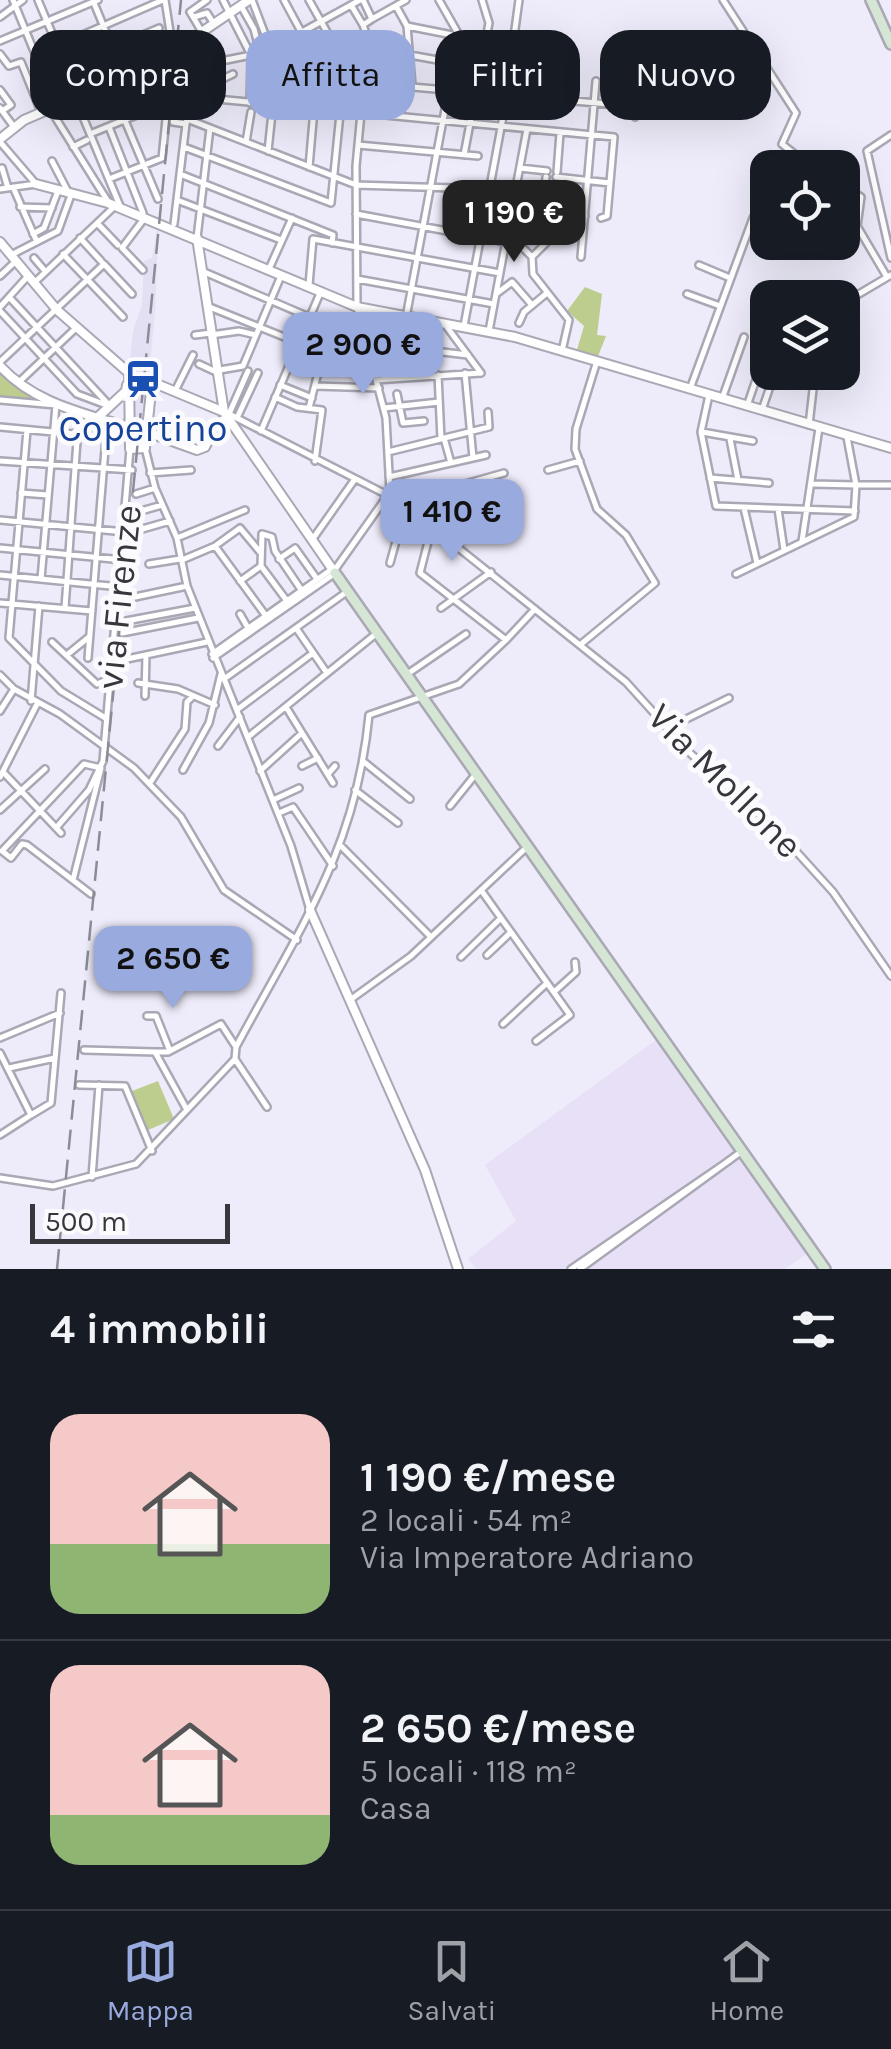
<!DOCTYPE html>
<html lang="it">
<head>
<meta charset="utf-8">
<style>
  :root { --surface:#171b24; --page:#20242c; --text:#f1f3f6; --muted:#9ea1a6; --line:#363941; --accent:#99aade }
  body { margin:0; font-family:Karla,sans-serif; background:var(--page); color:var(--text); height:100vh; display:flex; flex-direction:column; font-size:38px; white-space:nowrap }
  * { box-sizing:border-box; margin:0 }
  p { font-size:32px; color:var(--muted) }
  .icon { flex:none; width:55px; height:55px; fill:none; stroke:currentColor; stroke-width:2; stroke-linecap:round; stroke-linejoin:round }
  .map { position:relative; height:1269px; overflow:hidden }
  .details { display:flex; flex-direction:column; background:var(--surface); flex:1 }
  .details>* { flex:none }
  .hud { position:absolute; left:30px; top:30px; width:832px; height:90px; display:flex; gap:20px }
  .tools { position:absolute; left:750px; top:150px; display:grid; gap:20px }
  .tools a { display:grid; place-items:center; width:110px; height:110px; border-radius:20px; background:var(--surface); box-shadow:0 10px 40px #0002; font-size:50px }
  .scale { position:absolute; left:30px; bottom:25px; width:200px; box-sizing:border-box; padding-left:10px; border:5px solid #37363c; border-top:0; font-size:28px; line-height:35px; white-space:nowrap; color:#37363c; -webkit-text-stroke:8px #fbfbfe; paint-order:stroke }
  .price { position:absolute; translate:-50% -85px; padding:0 22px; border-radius:20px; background:var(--accent); color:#111; font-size:32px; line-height:65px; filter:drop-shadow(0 2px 5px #0008) }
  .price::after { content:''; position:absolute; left:50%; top:60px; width:30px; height:22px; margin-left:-15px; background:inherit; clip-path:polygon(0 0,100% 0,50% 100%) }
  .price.selected { background:#222; color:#fff }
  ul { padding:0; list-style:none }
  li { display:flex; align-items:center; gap:30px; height:250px; padding:0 50px }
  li+li { border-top:2px solid var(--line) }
  li span { display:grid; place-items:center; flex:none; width:280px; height:200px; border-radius:30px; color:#555 }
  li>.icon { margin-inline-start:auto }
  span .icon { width:120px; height:120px; fill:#fffc; stroke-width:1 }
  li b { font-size:42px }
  h2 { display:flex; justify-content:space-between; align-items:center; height:120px; padding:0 50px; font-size:42px }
  .pill { padding:0 35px; border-radius:30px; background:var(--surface); box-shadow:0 10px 40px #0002; font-size:35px; line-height:90px }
  .pill.selected { background:var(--accent); color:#111 }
  .dock { display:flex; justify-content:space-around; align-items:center; height:140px; border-top:2px solid var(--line); background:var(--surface); font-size:28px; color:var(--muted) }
  .dock a { display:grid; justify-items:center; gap:5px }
  .dock .selected { color:var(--accent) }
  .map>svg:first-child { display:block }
</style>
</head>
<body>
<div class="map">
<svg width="891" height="1269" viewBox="0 0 891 1269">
  <rect width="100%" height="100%" fill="#eeecfa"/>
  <!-- built -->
  <path fill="#e3e0f4" d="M159,218L155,311L144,429L130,424L135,369L129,367L133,331L142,305L144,261L152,258Z"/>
  <!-- industrial -->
  <path fill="#e7e0f6" d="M656,1040L807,1254L785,1269H476L468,1259L516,1221L485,1165Z"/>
  <!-- green -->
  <path fill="#bdcd8e" d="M558,188L576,190L574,207L555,214Z
    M585,287L602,294L597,335L606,336L597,359L576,353L584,326L567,311Z
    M0,370L40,401L0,396Z
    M158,1081L174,1119L148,1130L132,1091Z"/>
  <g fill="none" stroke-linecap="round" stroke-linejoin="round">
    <!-- minor casing -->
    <g stroke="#a9a8b4" stroke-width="10">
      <path id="minor" d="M13,0L45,78
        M38,0L57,45
        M223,0L251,55L250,103
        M252,0L277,66L268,151
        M284,0L318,63L309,167
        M723,0L796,113L782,144L812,168
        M94,3L124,76
        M351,5L363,25L372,19L363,0
        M241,6L254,29L264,67
        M396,6L407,26L412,85
        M0,17L23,0
        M194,17L207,13L214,24
        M372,19L406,0
        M363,25L385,84L383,115
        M407,26L563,57L575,101
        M202,32L190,12L207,0
        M0,41L98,0
        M178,48L173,122L186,124L187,119L356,185L516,190
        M273,48L360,0
        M0,54L9,66L21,62L41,112
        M36,55L163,0
        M410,55L454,63
        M71,68L82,94
        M177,70L251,55
        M252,73L620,105L636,99L635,117
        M30,83L159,28
        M110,85L158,199
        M0,90L11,105L2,111
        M175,95L614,137L607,216L601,218
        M506,95L519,0
        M211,98L212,84L233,74
        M538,98L542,52
        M76,100L120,206
        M116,100L169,78
        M0,108L14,127
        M50,109L107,200
        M109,127L143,213
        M90,134L166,103
        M891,135L867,151L891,258
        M0,142L36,184
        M246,142L251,112
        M358,145L478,156
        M73,147L87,140
        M184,147L331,203L345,64L309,0
        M464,155L489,23L482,0
        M52,161L67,190
        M2,168L8,188
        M520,168L547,171
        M557,172L560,133
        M180,174L333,235L332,243
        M546,177L543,211L553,236
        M556,177L610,183
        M109,179L162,158L173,51L165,0
        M842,185L861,197L857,226L887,277
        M13,187L37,242
        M0,189L36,184
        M177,200L281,240
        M517,206L543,211
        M20,207L52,208
        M356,214L506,242L522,247L532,257
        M143,220L122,248L143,270
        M97,223L118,245
        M174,224L186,124
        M33,234L44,228L58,191
        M80,238L101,261
        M197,238L210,128
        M511,243L518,206
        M63,254L123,317
        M11,255L58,231L71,195
        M581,257L596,81
        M34,258L45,271
        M699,265L730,278
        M269,269L292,218
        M202,271L365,341
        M0,276L16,261
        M357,279L494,304
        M34,283L115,206
        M309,285L313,239L500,273
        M496,294L512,282L532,305
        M687,294L720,306
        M9,297L110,406
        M842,304L891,275
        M207,306L374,373
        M0,307L28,276
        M0,311L77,394L109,406
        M444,323L481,373
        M519,323L524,312L547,293
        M464,326L505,106
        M489,331L527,129
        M195,335L211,333
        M211,335L239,331L256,335
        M367,343L468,355
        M562,351L569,320L533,274L532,257L553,236L585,216
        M0,362L104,264L132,294
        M199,364L214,371L243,366L281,276
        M465,373L473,458
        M438,375L441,439
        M395,376L459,35L439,0
        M376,380L481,373
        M19,382L76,328
        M280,385L312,398
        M315,386L379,388
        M690,389L753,218L768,194
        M175,391L193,355
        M397,394L403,423L424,421
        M709,395L701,432L716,506L855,511
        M275,397L297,407L322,410L315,461
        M722,399L744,337
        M0,400L56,405L41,579
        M747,406L760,368
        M309,408L323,353
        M384,408L439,402
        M762,410L775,372
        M227,413L401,502L626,682L691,754L775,828L833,892L891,976
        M229,414L248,371
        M237,418L258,373
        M809,425L815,372
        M0,427L106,437L88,658
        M27,430L9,638L61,691L107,719
        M261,431L321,291
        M702,432L753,441
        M444,438L451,463
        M730,439L738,480
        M145,448L155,488L177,538L187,586L291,846L310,910
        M388,452L489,427L488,412
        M0,461L132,470
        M548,470L580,461
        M150,473L191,470
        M389,477L486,455
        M710,478L769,483
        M813,484L856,485L847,437
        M21,493L48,495
        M136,494L155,488
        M401,502L504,473
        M744,508L757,563
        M778,509L784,550
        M413,511L508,486
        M134,513L162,505
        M0,520L125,532
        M425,521L517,497
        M132,532L170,521
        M177,538L245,510
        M312,540L355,479
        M802,541L819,428
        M215,546L266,616
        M0,548L123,560
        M279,559L295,548L317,579
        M182,560L215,546L240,528L260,552
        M390,563L406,505
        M149,564L180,559
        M334,571L390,492L386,418L357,307L356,166L361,113
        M736,574L854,517L856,485H891
        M0,575L120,587
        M240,581L261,566
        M135,597L187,586
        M287,601L261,566L262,534L272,537L275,551L302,591
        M0,603L92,611
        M65,608L79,413
        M441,608L491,572
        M240,614L248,628
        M126,621L195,608
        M296,628L327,673
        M122,633L198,618
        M506,640L535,609
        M52,642L97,684L111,678
        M580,645L655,583L626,535L597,509L575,449L576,429L597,361
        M68,654L89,637
        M212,654L332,569
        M213,658L334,574
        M127,659L207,642
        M0,675L14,689L60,714L134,768L181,817L224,890L297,940
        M406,675L466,634
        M224,679L348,591
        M138,683L178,689L215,705
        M145,696L146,655
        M31,701L39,606
        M286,707L333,783
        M238,709L313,653
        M0,711L14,689
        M668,728L729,698
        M248,737L377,633
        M218,746L240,717
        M364,762L410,799
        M302,766L318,758
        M183,770L209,723L221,674
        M260,771L302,733
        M5,774L61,833
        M328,774L335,766
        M0,777L37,704
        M150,783L185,729L187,702L193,696
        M355,790L398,823
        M273,800L299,788
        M450,806L475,775
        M0,810L45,769
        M279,813L293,807L333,866
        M56,828L89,790L103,761L130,449
        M341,846L430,936
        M2,851L84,764L101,768L73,880
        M2,851L11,858L22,844L27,845L91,894
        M481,890L570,1015L536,1041
        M487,955L511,932
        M461,957L501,918
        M554,992L576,972L575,962
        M350,1000L411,956L528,846
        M147,1016H156L170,1051
        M503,1024L547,983
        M0,1038L60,1013
        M84,1050L155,1052L187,1110
        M155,1052H168L221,1024L236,1047
        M0,1053L31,1115L0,1135
        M235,1059L267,1107
        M9,1068L55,1058
        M79,1085L125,1086L152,1151
        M31,1115L51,1103L61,993
        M92,1177L99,1085
        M0,1178L53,1186L136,1164L235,1059L236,1047C298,931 356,851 369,715L459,684L506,640L420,573L432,526
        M571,1269L730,1160
        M580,1269L742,1151"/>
    </g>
    <!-- tertiary casing -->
    <g stroke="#a9a8b4" stroke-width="12">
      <path id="tertiary" d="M0,139L24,120L156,63L249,0
        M36,184L108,203L357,307L515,337L891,448
        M197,238L224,412
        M0,242L57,310L129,373L130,449L145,448L152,382L224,412L335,573
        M0,366C33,402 79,412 124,426
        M97,418L126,391L127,385
        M150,433L197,450L205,447L216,425L225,419
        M310,910L425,1170L458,1269"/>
    </g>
    <!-- secondary casing -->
    <g stroke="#a9a8b4" stroke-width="14">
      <path id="secondary" d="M871,0L891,44
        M335,573L825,1269"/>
    </g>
    <!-- minor -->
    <use href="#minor" stroke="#fff" stroke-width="5"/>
    <!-- tertiary -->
    <use href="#tertiary" stroke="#fff" stroke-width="8"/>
    <!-- secondary -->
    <use href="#secondary" stroke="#d6e6d4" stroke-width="9"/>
    <!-- rail -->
    <path stroke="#8d8c96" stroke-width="2.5" stroke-dasharray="20 10" stroke-linecap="butt" d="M57,1269L181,0"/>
  </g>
  <!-- icons -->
  <defs>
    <g id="station-bare" transform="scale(3)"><path d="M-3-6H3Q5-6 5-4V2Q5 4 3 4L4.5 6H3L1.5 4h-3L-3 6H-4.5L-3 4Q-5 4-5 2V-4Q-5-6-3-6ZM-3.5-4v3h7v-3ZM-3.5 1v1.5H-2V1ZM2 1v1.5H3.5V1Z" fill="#1a4fb4" stroke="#fbfbfe" stroke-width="2.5" paint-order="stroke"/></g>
  </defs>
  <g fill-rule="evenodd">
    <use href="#station-bare" x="143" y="379"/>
  </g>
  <g text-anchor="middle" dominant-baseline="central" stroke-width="10" stroke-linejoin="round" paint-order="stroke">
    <!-- transit labels -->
    <g font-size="38" fill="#164399" stroke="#fbfbfe">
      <text x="143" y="428">Copertino</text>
    </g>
    <!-- street labels -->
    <g font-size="38" fill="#37363c" stroke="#fbfbfe">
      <text transform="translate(119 597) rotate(-84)">via Firenze</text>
      <text transform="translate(725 781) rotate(45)">Via Mollone</text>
    </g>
  </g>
</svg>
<div class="tools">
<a><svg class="icon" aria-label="locate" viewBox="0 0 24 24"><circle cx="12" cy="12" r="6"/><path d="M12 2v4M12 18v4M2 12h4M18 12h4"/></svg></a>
<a><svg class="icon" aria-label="layers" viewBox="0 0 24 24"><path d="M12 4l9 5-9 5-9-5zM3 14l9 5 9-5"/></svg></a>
</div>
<div class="scale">500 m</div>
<b class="price selected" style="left:514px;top:265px">1 190 €</b>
<b class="price" style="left:363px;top:397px">2 900 €</b>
<b class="price" style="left:452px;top:564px">1 410 €</b>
<b class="price" style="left:173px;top:1011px">2 650 €</b>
<div class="hud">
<a class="pill">Compra</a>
<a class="pill selected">Affitta</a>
<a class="pill">Filtri</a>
<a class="pill">Nuovo</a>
</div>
</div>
<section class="details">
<h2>4 immobili<svg class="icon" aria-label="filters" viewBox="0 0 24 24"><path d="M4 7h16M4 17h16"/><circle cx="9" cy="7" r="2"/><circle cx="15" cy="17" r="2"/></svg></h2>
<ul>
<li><span style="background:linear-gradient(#f6c9c9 65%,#8fb573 0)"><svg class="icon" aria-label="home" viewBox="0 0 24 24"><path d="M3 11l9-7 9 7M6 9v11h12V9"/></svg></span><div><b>1 190 €/mese</b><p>2 locali · 54 m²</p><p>Via Imperatore Adriano</p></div></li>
<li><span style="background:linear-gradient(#f6c9c9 75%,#8fb573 0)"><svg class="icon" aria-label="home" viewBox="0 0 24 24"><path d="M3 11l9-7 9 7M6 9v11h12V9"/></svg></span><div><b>2 650 €/mese</b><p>5 locali · 118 m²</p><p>Casa</p></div></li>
</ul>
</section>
<nav class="dock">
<a class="selected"><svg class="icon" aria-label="map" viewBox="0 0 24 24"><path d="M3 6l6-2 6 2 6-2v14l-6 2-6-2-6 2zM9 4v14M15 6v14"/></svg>Mappa</a>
<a><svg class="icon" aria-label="saved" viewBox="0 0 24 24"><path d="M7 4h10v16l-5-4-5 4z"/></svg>Salvati</a>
<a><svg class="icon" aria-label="home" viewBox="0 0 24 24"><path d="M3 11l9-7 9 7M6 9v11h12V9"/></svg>Home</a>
</nav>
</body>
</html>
